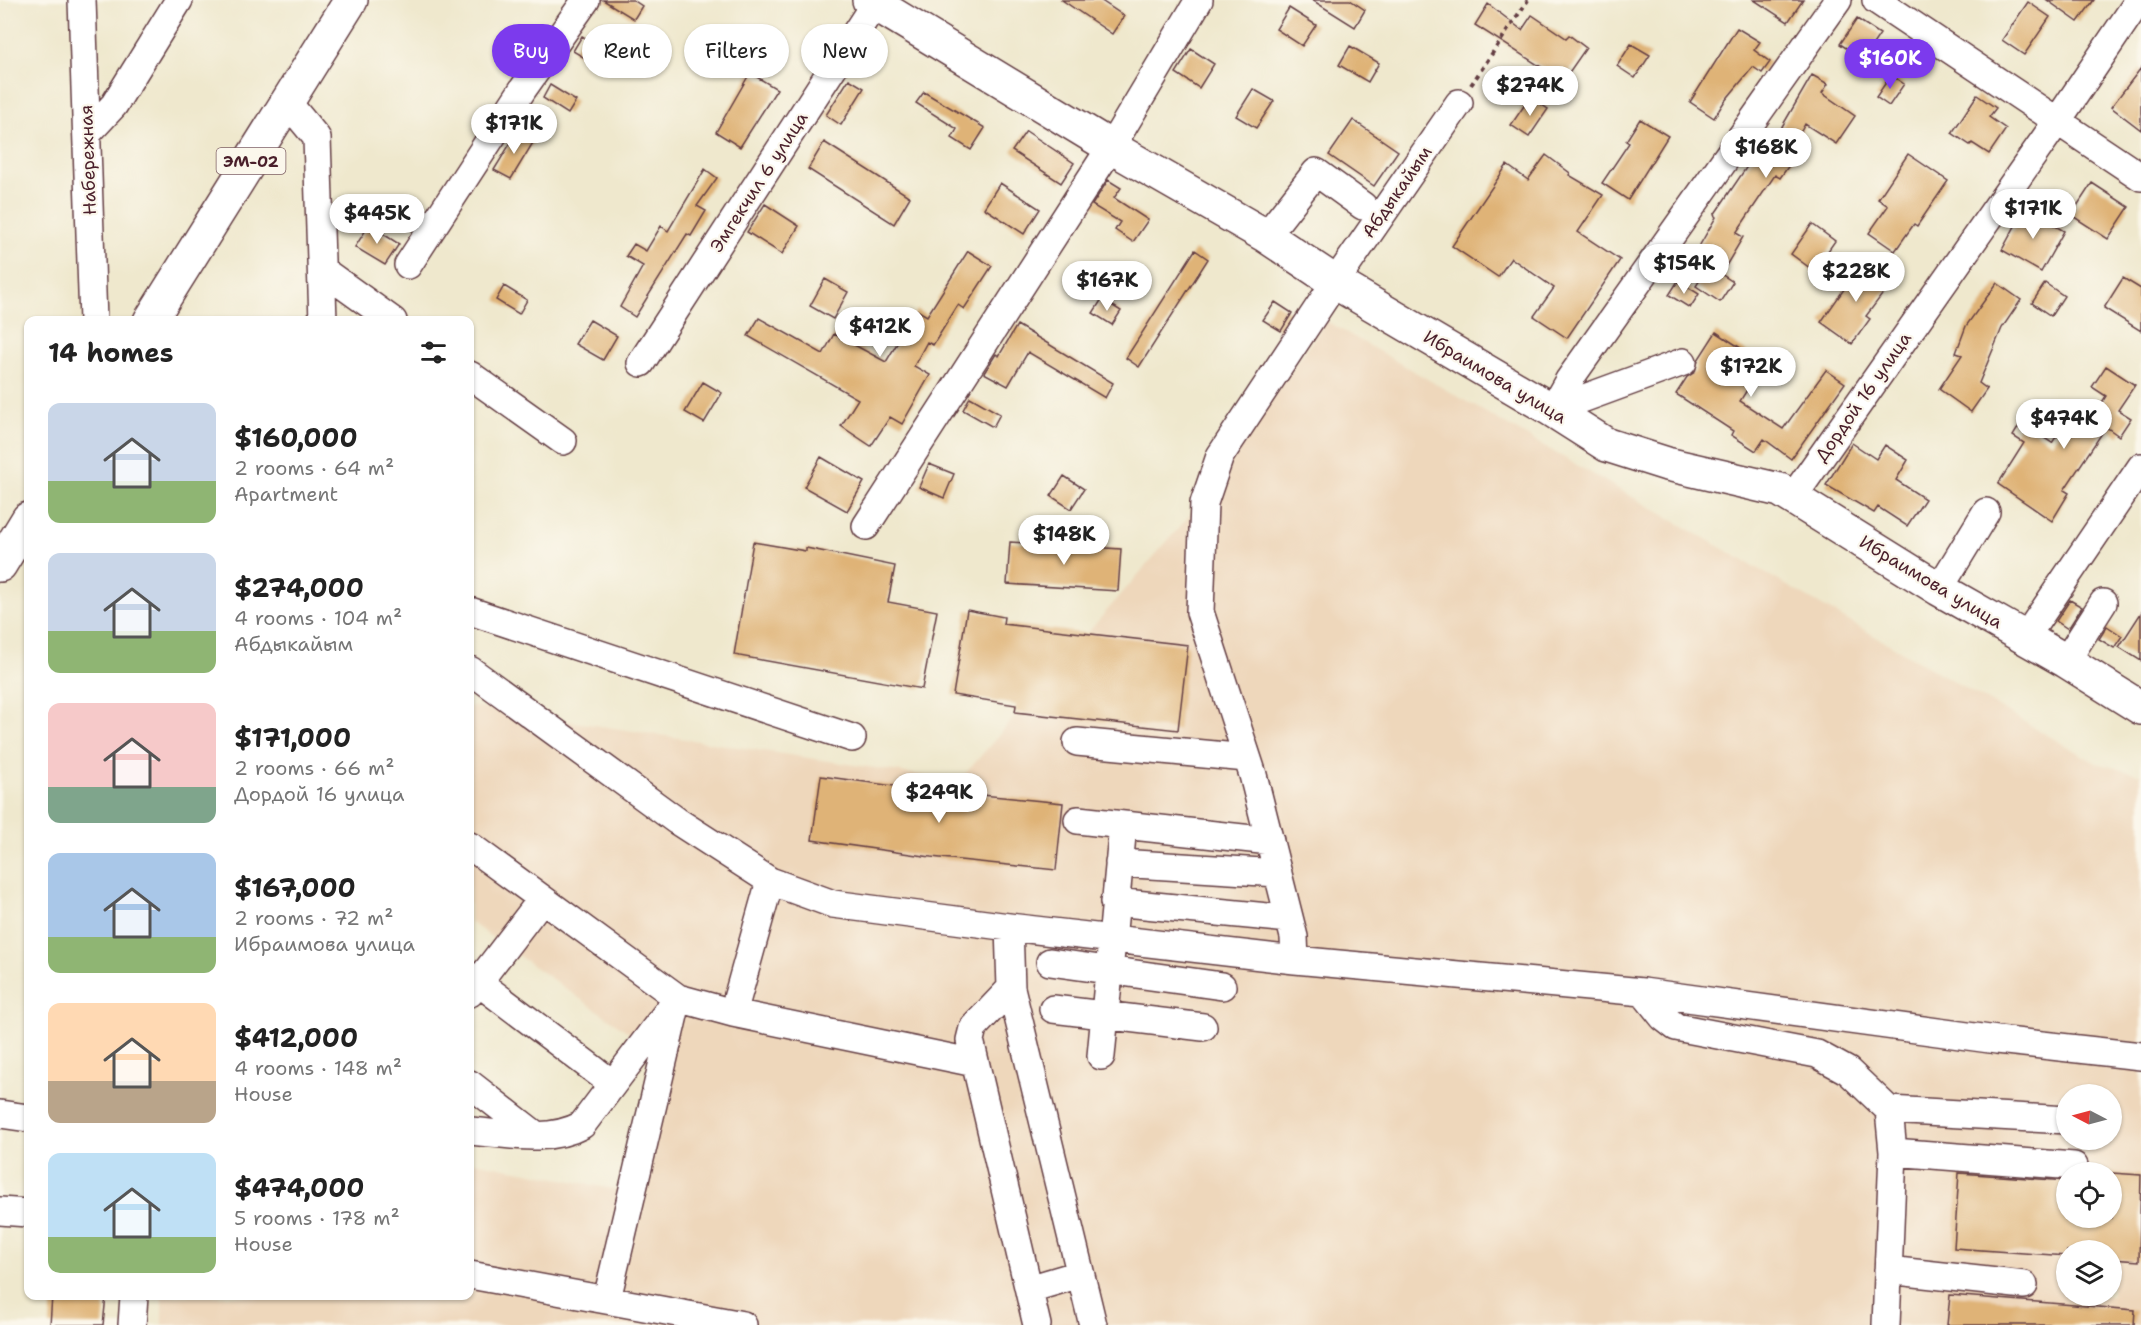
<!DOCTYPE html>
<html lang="en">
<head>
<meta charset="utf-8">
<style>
  :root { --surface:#fff; --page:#f2f2f2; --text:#222; --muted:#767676; --accent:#7c3aed }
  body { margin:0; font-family:"Shantell Sans",sans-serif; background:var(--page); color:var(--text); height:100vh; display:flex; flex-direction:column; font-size:22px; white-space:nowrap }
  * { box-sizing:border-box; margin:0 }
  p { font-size:20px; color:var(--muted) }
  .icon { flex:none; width:33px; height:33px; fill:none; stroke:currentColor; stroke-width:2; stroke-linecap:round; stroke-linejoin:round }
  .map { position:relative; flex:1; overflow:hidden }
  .sheet { position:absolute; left:24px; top:316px; width:450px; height:984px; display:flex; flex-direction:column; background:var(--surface); border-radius:12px; box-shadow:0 2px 4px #0004 }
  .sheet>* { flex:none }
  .banner { position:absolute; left:492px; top:24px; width:570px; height:54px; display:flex; gap:12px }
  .needle { width:39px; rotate:276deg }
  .buttons { position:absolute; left:2056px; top:1084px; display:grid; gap:12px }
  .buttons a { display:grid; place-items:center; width:66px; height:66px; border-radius:50%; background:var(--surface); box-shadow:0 2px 4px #0004; font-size:30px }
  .price { position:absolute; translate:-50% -51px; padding:0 14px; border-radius:21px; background:#fff; color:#222; font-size:20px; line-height:39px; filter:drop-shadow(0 2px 3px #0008) }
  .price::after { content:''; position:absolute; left:50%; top:36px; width:18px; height:14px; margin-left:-9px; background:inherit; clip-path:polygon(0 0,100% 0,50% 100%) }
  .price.active { background:var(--accent); color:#fff }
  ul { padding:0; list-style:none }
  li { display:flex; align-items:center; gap:18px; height:150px; padding:0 24px }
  li span { display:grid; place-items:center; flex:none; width:168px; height:120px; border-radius:12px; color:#555 }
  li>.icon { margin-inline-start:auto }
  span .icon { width:72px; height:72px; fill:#fffc; stroke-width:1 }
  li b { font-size:26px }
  h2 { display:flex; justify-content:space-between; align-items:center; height:72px; padding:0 24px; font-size:26px }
  .pill { padding:0 21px; border-radius:27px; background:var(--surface); box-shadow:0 2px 4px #0004; font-size:21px; line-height:54px }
  .pill.active { background:var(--accent); color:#fff }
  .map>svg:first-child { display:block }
</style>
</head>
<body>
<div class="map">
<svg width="2141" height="1325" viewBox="0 0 2141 1325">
  <rect width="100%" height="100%" fill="#fbf7ec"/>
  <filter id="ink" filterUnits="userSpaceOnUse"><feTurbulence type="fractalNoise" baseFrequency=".0167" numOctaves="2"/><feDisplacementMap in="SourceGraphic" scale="12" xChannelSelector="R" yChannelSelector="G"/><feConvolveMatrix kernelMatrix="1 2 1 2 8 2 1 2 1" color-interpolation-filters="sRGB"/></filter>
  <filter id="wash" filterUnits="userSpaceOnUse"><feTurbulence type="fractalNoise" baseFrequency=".008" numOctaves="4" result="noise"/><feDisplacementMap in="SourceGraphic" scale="24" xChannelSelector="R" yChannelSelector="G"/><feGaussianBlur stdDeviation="1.35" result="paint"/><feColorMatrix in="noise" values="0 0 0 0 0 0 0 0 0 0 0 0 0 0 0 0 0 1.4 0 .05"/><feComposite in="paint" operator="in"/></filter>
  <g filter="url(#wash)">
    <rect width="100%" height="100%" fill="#efe8cd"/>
    <!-- built -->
    <path fill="#eed7bb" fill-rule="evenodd" d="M1326,321L2096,763L2141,775V1325H162V1296H470V1161L633,1193L667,1059L470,922V706L959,781L1190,515ZM2067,1095H2112V1140H2067ZM2067,1173H2112V1218H2067ZM2067,1251H2112V1296H2067Z"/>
    <g id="blocks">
      <!-- building -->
      <path fill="#dfb377" d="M603,0H633L642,6L634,19Z
        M1062,0H1100L1124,16L1112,34Z
        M1312,0H1350L1365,10L1355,27Z
        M1754,0H1803L1788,22Z
        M2047,0H2094L2078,22Z
        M2028,2L2050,17L2024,55L2002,40Z
        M1488,4L1522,30L1532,15L1566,38L1569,35L1586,48L1563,81L1475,25Z
        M1289,8L1316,25L1302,46L1276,29Z
        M1857,19L1880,34L1863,59L1840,44Z
        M1737,28L1760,42L1754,50L1770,62L1762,73L1753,67L1724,102L1714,118L1690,102Z
        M582,36L609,52L600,67L573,51Z
        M1631,44L1650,55L1635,78L1617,66Z
        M1350,46L1379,63L1368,82L1339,65Z
        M1191,49L1214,64L1199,88L1176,73Z
        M2141,68V130L2111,107Z
        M750,73L777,89L740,147L716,132Z
        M1812,75L1828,84L1822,93L1855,116L1836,144L1805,124L1789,153L1795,157L1780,178L1775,175L1736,233L1743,237L1721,274L1733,282L1720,302L1696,286L1713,260L1697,250L1716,217L1714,215L1767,137L1773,142Z
        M1891,75L1904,84L1889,106L1876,97Z
        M849,79L864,88L841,125L826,115Z
        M550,85L576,101L568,114L543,98Z
        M1253,89L1274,101L1256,128L1236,116Z
        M924,92L985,128L971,150L952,138L957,129L916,103Z
        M1977,95L1996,108L1989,117L2006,129L1989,154L1972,143L1970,145L1952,133Z
        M1530,97L1548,109L1529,137L1511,125Z
        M1640,119L1668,136L1628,200L1602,183L1629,143L1626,141Z
        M1353,120L1398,151L1374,186L1329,155Z
        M518,131L534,141L511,179L494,170Z
        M1026,131L1074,163L1061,183L1012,151Z
        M824,142L910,197L894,224L808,169Z
        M1908,154L1948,181L1917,226L1914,224L1895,251L1869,233L1888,206L1878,199Z
        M1546,155L1570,173L1569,175L1603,195L1578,232L1620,260L1567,338L1534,316L1554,288L1511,258L1498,277L1452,246L1507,165L1528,180Z
        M705,169L717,178L697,206L706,211L691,236L687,234L635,317L620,307L643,266L626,256L634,244L646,251L661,226L668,231Z
        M1108,180L1121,188L1114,198L1148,220L1133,242L1115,230L1120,222L1092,205Z
        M1000,183L1040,209L1024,234L984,208Z
        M2092,183L2129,207L2108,239L2071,215Z
        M765,204L799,226L782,254L747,232Z
        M2025,208L2064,231L2041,272L2002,250Z
        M1812,224L1835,241L1814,271L1791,254Z
        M369,225L399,244L385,265L355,247Z
        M1195,250L1208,259L1139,367L1126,358Z
        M968,251L992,266L964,309L958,305L933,345L927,342L914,366L930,375L902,424L890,417L871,446L841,426L858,399L748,336L759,318L823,354L834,334L886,362L917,310L927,316Z
        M1863,262L1891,283L1866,316L1870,319L1852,344L1821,322Z
        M2123,278L2141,289V331L2104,308Z
        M825,279L848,292L833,319L810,306Z
        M1678,281L1699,294L1690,308L1669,295Z
        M1997,283L2021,300L2002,328L1979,383L1987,389L1971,412L1939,389L1962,355L1956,353L1966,326Z
        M2045,283L2064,296L2051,316L2032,303Z
        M504,286L527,300L519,314L496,300Z
        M1102,299L1121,311L1112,325L1093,313Z
        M1275,302L1292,313L1281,331L1263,320Z
        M590,320L617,336L603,360L575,344Z
        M1017,325L1113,383L1105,398L1028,352L1008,386L984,373L996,354L999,356Z
        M1716,332L1764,363L1740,401L1783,429L1826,370L1845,383L1791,459L1764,439L1756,451L1731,435L1733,431L1676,394L1687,377L1695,372L1698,360Z
        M2106,366L2135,385L2118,410L2131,418L2119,436L2106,427L2064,490L2069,493L2052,521L1998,484L2024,443L2013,436L2021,423L2052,443L2072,413L2089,424L2106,396L2092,387Z
        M703,382L722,393L704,423L685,412Z
        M970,397L1000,414L993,427L963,410Z
        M1852,443L1876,459L1885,445L1908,460L1896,480L1925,499L1907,526L1878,507L1874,513L1826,485Z
        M821,457L864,482L847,511L804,487Z
        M929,464L954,474L944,498L919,487Z
        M1064,476L1084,489L1071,509L1051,496Z
        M753,542L806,551V548L895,566L888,602L937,611L922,689L734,655Z
        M1010,542L1121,549L1118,591L1007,584Z
        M2070,600L2082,607L2068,629L2056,621Z
        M967,610L1004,617L1003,624L1188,645L1178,730L1015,712L1016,705L953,695Z
        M2141,613V661L2119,647Z
        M2107,626L2122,636L2114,648L2099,639Z
        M821,776L952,794V792L1063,803L1056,870L931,857L812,840Z
        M1959,1173L2067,1181V1218H2112V1173L2141,1175L2139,1261L2112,1259V1251H2067V1256L1954,1248Z
        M1950,1295L2135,1310L2134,1325H1947Z
        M52,1296H106L103,1325H50Z"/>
    </g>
  </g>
  <g filter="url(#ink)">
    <use href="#blocks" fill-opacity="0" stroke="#633d43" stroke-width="1.5"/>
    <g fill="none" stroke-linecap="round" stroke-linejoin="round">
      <!-- minor casing -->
      <g stroke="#633d43" stroke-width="30">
        <path id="minor" d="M82,0L93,321
          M1876,0L2141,177
          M288,103L317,138L323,321
          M87,134L114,105L179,0
          M1266,236L1316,172L1363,206
          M408,265L523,89L586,0
          M322,270L393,321
          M641,363L877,0
          M470,375L563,441
          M1552,410L1569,380L1838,0
          M1552,410L1683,362
          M1793,497L2058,120L2139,0
          M866,526L1111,147L1199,0
          M1939,589L1986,512
          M470,611L852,738
          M2025,638L2141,467
          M2066,661L2103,603
          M470,670L677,821L770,881L833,904L1009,927L1295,960L1643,992L1997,1040L2141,1056
          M1077,742L1247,758
          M1078,820L1270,841
          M470,846L678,998L733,1013L975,1063
          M1119,863L1278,873
          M1114,902L1289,919
          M1009,927L1011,988L1093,1325
          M1295,960L1294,937L1253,775L1200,612L1204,503L1220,456L1336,281L1459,103
          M1050,962L1222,986
          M470,976L613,1084
          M1011,988L973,1028L970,1040L1037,1325
          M1643,992L1663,1017L1676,1027L1817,1054L1848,1071L1889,1110L2067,1120
          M470,993L542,899
          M1053,1009L1203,1027
          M733,1013L770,881
          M1101,1056L1123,825
          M470,1084L537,1136
          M0,1114L28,1118
          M470,1131C506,1134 549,1143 582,1125L671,1007
          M1893,1152L2074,1166
          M0,1211L28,1213
          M1888,1270L2024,1285
          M470,1275L743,1325
          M1029,1289L1080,1274
          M607,1299L678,998
          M132,1325L134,1296
          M1886,1325L1893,1152L1889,1110"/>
      </g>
      <!-- major casing -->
      <g stroke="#633d43" stroke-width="36">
        <path id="major" d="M869,0L1111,147L1266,236L1338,284L1552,410L1607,445L1667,464L1780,490L1939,589L2066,661L2141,708"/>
      </g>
      <!-- highway casing -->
      <g stroke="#633d43" stroke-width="36">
        <path id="highway" d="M150,321L351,0
          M0,565L28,519"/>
      </g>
      <!-- path -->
      <path stroke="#633d43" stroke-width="4" stroke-dasharray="4.5 4.5" stroke-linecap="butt" d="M1471,85L1528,0"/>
      <!-- minor -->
      <use href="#minor" stroke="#fff" stroke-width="27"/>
      <!-- major -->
      <use href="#major" stroke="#fff" stroke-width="33"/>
      <!-- highway -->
      <use href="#highway" stroke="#fff" stroke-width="33"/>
    </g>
  </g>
  <g text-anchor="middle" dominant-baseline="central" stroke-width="4.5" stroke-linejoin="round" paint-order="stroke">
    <!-- shield labels -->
    <rect fill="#fbf7ec" stroke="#7f6065" stroke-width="1.5" x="216.5" y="148" width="69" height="26" rx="4.5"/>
    <g font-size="16" font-weight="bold" fill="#4a1f2b">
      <text x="251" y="161">ЭМ-02</text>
    </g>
    <!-- street labels -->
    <g font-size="18" fill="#4a1f2b" stroke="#fbf7ec">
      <text transform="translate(88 160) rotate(-92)">Набережная</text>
      <text transform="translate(759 182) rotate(-57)">Эмгекчил 6 улица</text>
      <text transform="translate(1397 192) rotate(-55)">Абдыкайым</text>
      <text transform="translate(1495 377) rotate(31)">Ибраимова улица</text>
      <text transform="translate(1863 397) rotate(-55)">Дордой 16 улица</text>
      <text transform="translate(1931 582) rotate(31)">Ибраимова улица</text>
    </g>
  </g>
</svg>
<div class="buttons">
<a><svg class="needle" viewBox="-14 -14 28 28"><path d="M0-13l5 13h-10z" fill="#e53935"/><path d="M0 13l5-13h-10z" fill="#767676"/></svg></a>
<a><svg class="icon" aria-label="locate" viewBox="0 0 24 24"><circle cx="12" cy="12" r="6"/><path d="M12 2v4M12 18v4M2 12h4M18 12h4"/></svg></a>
<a><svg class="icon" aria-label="layers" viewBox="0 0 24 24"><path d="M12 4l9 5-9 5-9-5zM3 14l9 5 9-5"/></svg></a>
</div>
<b class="price active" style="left:1890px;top:90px">$160K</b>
<b class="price" style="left:1530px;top:117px">$274K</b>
<b class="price" style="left:514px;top:155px">$171K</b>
<b class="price" style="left:1766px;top:179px">$168K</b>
<b class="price" style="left:2033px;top:240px">$171K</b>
<b class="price" style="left:377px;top:245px">$445K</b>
<b class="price" style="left:1684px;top:295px">$154K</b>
<b class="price" style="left:1856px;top:303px">$228K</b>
<b class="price" style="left:1107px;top:312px">$167K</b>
<b class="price" style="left:880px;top:358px">$412K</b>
<b class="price" style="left:1751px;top:398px">$172K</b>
<b class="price" style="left:2064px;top:450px">$474K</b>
<b class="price" style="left:1064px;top:566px">$148K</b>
<b class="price" style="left:939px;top:824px">$249K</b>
<div class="banner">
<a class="pill active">Buy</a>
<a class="pill">Rent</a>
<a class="pill">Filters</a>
<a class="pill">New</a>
</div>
<section class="sheet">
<h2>14 homes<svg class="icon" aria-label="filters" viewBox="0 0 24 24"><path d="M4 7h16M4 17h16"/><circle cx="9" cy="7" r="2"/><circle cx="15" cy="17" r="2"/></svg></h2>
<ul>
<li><span style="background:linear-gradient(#c9d6e8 65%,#8fb573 0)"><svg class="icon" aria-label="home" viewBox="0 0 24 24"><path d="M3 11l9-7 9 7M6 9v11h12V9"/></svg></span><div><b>$160,000</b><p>2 rooms · 64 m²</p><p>Apartment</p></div></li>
<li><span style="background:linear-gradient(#c9d6e8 65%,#8fb573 0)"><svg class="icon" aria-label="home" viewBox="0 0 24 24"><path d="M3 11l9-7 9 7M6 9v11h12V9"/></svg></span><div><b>$274,000</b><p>4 rooms · 104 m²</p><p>Абдыкайым</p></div></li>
<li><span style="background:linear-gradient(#f6c9c9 70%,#7fa58c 0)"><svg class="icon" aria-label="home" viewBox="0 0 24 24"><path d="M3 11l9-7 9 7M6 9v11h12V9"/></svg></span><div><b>$171,000</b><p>2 rooms · 66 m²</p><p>Дордой 16 улица</p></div></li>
<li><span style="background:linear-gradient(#a9c7e8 70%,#8fb573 0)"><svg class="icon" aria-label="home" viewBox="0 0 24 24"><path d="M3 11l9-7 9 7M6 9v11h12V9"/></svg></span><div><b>$167,000</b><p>2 rooms · 72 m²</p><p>Ибраимова улица</p></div></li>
<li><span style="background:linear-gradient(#ffd9b3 65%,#b9a48a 0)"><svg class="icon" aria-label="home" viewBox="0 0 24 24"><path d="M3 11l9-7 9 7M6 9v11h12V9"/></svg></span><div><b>$412,000</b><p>4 rooms · 148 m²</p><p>House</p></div></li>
<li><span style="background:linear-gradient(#bfe0f5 70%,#8fb573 0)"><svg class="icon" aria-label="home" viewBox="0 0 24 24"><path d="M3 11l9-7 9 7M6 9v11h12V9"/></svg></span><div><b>$474,000</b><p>5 rooms · 178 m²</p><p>House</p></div></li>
</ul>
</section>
</div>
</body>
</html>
